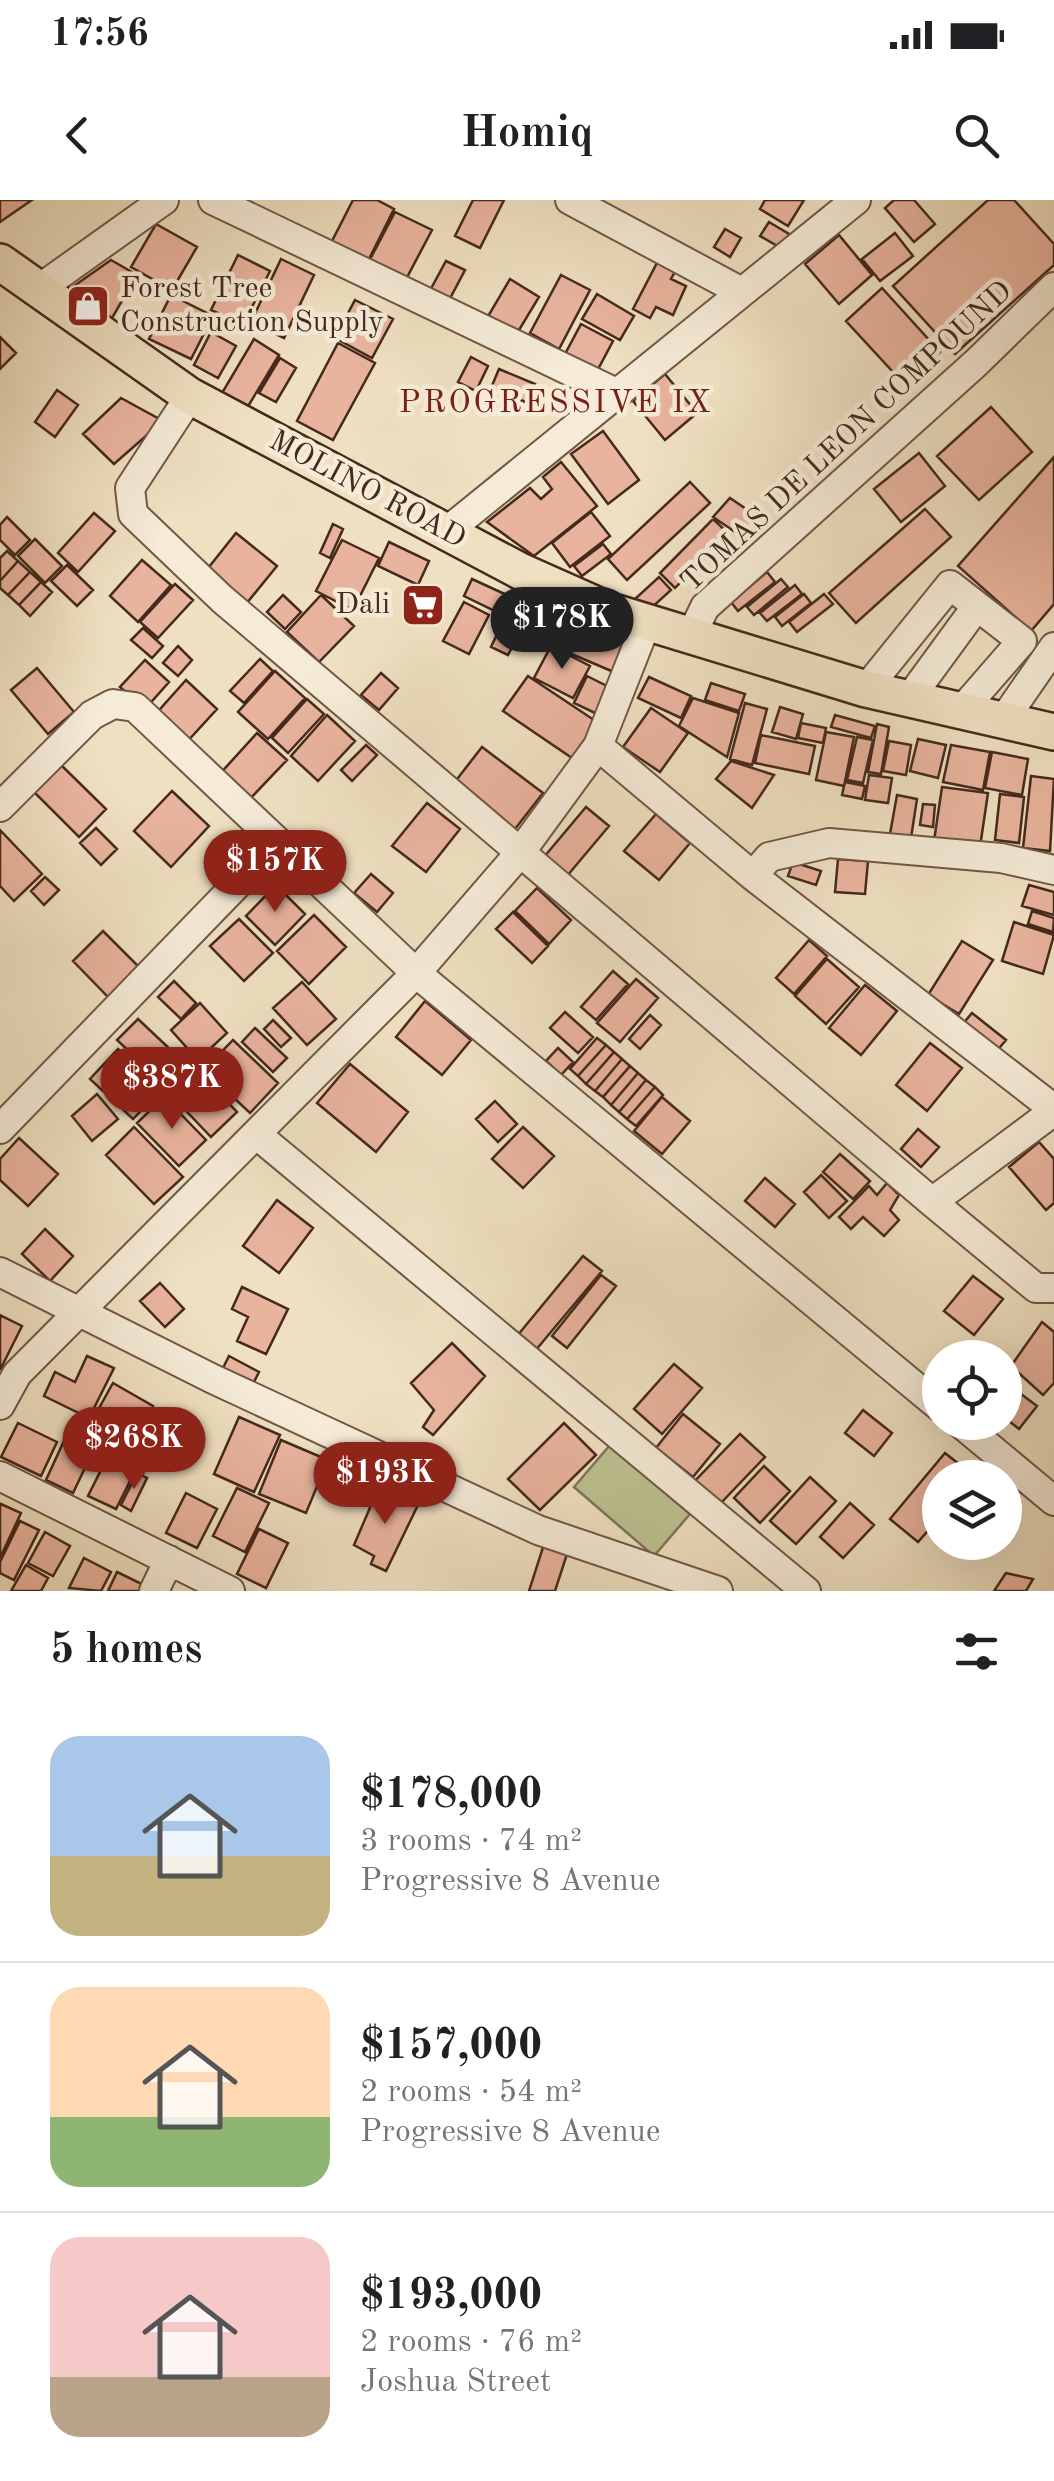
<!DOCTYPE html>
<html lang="en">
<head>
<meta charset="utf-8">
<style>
  :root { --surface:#fff; --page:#f2f2f2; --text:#202124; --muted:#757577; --line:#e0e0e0; --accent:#8f2418 }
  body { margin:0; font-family:"Old Standard TT",serif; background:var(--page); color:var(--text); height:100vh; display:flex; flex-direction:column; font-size:38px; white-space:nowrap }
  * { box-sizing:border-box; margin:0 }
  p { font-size:32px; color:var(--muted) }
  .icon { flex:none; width:55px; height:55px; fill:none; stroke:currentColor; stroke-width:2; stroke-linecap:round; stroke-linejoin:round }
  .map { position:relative; height:1391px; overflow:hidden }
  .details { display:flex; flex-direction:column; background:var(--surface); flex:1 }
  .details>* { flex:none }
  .fabs { position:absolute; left:922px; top:1140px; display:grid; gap:20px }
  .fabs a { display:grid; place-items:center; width:100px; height:100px; border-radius:50%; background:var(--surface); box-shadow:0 10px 40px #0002; font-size:50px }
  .price { position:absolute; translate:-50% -85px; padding:0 22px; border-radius:35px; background:var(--accent); color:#fff; font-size:32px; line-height:65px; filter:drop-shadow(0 2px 5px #0008) }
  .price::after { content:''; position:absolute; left:50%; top:60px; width:30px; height:22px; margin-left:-15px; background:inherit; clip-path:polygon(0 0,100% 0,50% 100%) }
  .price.active { background:#222; color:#fff }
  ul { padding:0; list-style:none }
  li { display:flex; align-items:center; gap:30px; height:250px; padding:0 50px }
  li+li { border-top:2px solid var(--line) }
  li span { display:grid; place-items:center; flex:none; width:280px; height:200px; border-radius:30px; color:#555 }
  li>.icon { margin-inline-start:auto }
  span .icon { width:120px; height:120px; fill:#fffc; stroke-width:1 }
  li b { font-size:42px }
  h2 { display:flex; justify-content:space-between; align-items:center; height:120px; padding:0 50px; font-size:42px }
  .status { display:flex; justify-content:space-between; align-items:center; height:70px; padding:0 50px; background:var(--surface); direction:ltr }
  .status svg { height:28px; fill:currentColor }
  header { display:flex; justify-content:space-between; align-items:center; height:130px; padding:0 50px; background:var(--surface); font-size:45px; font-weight:800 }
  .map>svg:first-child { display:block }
</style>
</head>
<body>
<div class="status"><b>17:56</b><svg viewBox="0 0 49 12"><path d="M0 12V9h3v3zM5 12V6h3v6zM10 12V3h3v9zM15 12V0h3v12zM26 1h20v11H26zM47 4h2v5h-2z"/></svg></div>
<header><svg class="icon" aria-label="back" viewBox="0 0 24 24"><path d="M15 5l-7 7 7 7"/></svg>Homiq<svg class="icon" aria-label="search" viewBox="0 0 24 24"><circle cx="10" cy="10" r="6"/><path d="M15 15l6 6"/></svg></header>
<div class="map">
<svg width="1054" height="1391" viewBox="0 0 1054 1391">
  <rect width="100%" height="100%" fill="#efe0c1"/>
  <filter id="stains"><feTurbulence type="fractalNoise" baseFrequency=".002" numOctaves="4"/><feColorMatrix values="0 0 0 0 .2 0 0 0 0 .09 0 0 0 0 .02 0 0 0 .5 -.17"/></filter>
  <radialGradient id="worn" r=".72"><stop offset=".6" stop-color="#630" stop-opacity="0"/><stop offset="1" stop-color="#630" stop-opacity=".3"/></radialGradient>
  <!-- grass -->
  <path fill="#bcc191" stroke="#807556" stroke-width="2.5" d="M610,1245L690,1314L654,1356L574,1287Z"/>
  <!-- building -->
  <path fill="#e9b49e" stroke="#45291c" stroke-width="2.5" d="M0,0H32L0,22Z
    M353,0H377L394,9L368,61L331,43Z
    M473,0H504L480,48L455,36Z
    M765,0H804L788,26L760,9Z
    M894,0H914L935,24L914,42L885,8Z
    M988,0H1014L1054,44V65L955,154L893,86Z
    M395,12L432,30L404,83L367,65Z
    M769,22L789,34L781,48L760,36Z
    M156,24L197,47L172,90L131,67Z
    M725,29L741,38L730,57L714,47Z
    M895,33L913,56L880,81L862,59Z
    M839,35L872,75L839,104L805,64Z
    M238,55L270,71L243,125L211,110Z
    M281,59L314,75L284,138L251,122Z
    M111,60L137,75L108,125L64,93Z
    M446,61L465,70L446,106L427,96Z
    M658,61L676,70L671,79L686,86L673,115L656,107L650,118L633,109Z
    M561,75L590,90L559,149L530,133Z
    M510,79L539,97L516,135L487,118Z
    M882,88L940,152L905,185L846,121Z
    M597,94L634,116L620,140L582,119Z
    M171,95L213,116L191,159L149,139Z
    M355,100L393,119L372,158L335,138Z
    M581,124L613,141L596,173L564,156Z
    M211,132L236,146L218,178L194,165Z
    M0,137L16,153L0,169Z
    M254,139L279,155L247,208L222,193Z
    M338,143L375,163L333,240L297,221Z
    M471,157L488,166L476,191L458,182Z
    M280,158L296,168L276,202L259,193Z
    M499,169L535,184L528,203L491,188Z
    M665,174L697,213L665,240L633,201Z
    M57,190L78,205L55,237L35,222Z
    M121,198L163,221L114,264L83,234Z
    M991,207L1032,252L979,300L937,256Z
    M603,231L639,280L608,304L571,254Z
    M919,253L945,286L901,322L874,289Z
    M1054,257V404L1031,431L958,366Z
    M561,262L597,306L534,356L487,322L530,288L541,299L552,289L543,277Z
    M690,282L710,303L627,380L608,359Z
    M730,298L758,317L744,338L713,317Z
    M925,309L951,337L856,423L829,393Z
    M591,312L610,336L570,367L552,343Z
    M94,313L115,331L78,372L58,353Z
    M7,317L30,340L15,355L0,340V325Z
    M713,319L728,333L675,388L660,373Z
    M333,324L343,329L330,358L320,353Z
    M236,333L277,366L246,404L205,372Z
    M35,339L62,366L45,383L18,356Z
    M342,340L379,358L353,410L316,391Z
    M722,341L740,358L731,368L713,351Z
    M389,342L429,361L418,385L378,366Z
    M603,344L611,354L582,376L574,366Z
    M7,351L18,361L0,381V358Z
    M142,360L171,385L138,422L110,396Z
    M18,361L30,372L8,395L0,388V381Z
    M67,365L93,390L77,406L51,381Z
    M30,372L41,382L19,405L8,395Z
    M767,372L775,382L738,411L731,402Z
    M659,377L671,390L648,411L636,398Z
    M472,379L509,396L501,414L464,396Z
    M781,379L788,387L754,415L747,407Z
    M41,382L52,392L30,416L19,405Z
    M175,384L193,400L158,438L140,422Z
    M795,385L802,394L767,421L760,413Z
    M804,394L811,403L782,426L775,417Z
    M824,394L833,404L797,432L789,422Z
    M283,395L301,412L285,429L267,412Z
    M321,395L354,426L319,462L287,432Z
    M464,402L489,415L469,454L443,441Z
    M509,409L527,418L508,455L491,447Z
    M558,417L628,446L616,473L546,443Z
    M143,428L163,446L152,458L131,440Z
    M178,446L192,460L178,476L163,463Z
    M551,446L590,466L573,498L534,478Z
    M260,459L273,471L244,503L230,491Z
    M145,460L169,482L145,509L120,487Z
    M37,468L74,512L48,534L11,490Z
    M275,471L305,498L268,539L238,512Z
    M381,473L398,488L379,510L361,495Z
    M528,476L597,522L572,558L503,511Z
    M587,476L609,487L597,514L574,503Z
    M649,477L691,496L681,518L638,498Z
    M186,480L217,509L184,545L153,517Z
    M711,483L745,494L739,511L705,500Z
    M693,498L739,513L727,557L679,526Z
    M307,499L324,514L288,553L272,538Z
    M745,503L767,509L752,565L730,559Z
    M780,507L803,514L796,539L772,532Z
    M651,508L688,533L660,572L623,547Z
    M327,515L355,541L318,581L291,556Z
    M835,515L875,526L871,538L831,527Z
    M801,523L826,528L823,543L798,538Z
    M877,524L889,527L881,574L868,572Z
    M826,532L854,537L844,586L816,580Z
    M257,533L287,560L246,603L217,577Z
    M761,535L815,546L809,574L755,563Z
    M857,537L873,540L863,583L847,580Z
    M918,539L946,545L938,578L910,571Z
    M889,541L911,545L906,575L883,571Z
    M366,545L377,555L352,581L341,570Z
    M951,545L990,552L983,590L943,582Z
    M482,547L543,593L515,629L454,583Z
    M992,552L1028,559L1022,595L985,588Z
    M731,561L774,575L752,608L716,579Z
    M59,563L106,609L79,637L32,590Z
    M869,575L892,578L888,603L865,600Z
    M1031,576L1054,579L1050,651L1023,648Z
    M845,582L865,586L862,599L842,595Z
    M942,587L988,593L980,647L934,641Z
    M172,591L209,626L171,667L134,631Z
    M1000,594L1024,597L1019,643L995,640Z
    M897,595L917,599L911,638L890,634Z
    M427,603L460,629L426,672L392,646Z
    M923,604L935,605L933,627L920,625Z
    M586,607L609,626L567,676L544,657Z
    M656,614L690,643L659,680L624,651Z
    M96,628L117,649L101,665L80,643Z
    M0,630L42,674L14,701L0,686Z
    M838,659L868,661L865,694L835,692Z
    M793,662L821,671L816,685L788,676Z
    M371,674L393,693L377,712L354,693Z
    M45,677L59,690L44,705L31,691Z
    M276,685L305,714L275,745L246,716Z
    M1029,685L1054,692V715L1022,706Z
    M537,688L571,720L549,744L515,711Z
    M1032,711L1054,718L1053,732L1028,724Z
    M513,712L548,746L532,763L496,729Z
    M314,715L346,747L309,784L277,751Z
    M239,719L273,753L244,781L210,746Z
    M1014,722L1054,735L1043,774L1002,761Z
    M103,731L140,768L110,799L73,761Z
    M809,740L827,756L794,794L776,778Z
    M962,741L993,760L959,814L928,795Z
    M827,759L859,787L826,824L795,796Z
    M613,771L628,784L596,820L581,807Z
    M636,779L658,798L620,842L597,823Z
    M174,781L196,803L181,819L158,797Z
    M302,782L336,819L307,845L273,808Z
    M865,785L897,811L861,855L829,828Z
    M425,801L471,840L442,875L396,837Z
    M200,803L227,833L198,860L171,830Z
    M565,812L593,837L578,853L550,828Z
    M972,813L1006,840L995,853L961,826Z
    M650,815L661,825L640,849L629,839Z
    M138,819L172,851L151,872L117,840Z
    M273,820L291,838L281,847L264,829Z
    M255,828L287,858L273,872L242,842Z
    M597,838L606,845L578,876L570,869Z
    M233,840L278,883L250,913L204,870Z
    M930,843L962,868L927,911L896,885Z
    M606,845L614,852L586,884L578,876Z
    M558,848L573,862L561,875L546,861Z
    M118,849L161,890L133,919L90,879Z
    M614,852L622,859L595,891L586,884Z
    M622,859L630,866L603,897L595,891Z
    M350,864L408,912L376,952L317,903Z
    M630,866L638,873L611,905L603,897Z
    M197,870L237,912L211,937L171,895Z
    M638,873L646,880L619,912L611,905Z
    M646,880L655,887L627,919L619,912Z
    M655,887L663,895L636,926L627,919Z
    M97,894L118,919L92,941L72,916Z
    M164,897L206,940L179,966L137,923Z
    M662,897L690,921L662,954L634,931Z
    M495,901L517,924L498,942L476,919Z
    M134,927L183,977L154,1004L106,955Z
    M523,927L554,956L523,988L492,959Z
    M918,929L939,947L921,967L901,949Z
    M19,938L58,974L28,1006L0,980V959Z
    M1039,942L1054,959V1003L1046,1010L1009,967Z
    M840,954L870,981L853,999L823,972Z
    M821,975L847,1001L829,1018L804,992Z
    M765,978L795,1004L775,1027L745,1001Z
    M887,983L899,995L890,1010L899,1020L884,1036L863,1017L851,1029L839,1017L869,986L877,995Z
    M277,1000L313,1028L279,1073L243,1046Z
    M45,1029L73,1056L50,1081L22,1054Z
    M583,1056L602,1071L535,1151L517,1136Z
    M601,1075L616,1086L567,1148L552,1136Z
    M973,1076L1003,1099L974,1135L944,1111Z
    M160,1083L184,1109L165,1127L140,1101Z
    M242,1087L288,1109L266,1154L237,1141L248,1117L232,1109Z
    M0,1115L22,1126L0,1170Z
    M1042,1122L1054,1132V1183L1043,1195L1011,1166Z
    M452,1143L485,1176L433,1235L423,1227L434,1210L411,1183Z
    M87,1156L114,1168L89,1218L44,1196L55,1172L75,1182Z
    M229,1156L259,1172L250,1190L220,1174Z
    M674,1164L702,1188L662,1234L634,1209Z
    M1005,1182L1037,1206L1019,1229L1005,1218Z
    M113,1183L153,1206L133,1242L93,1219Z
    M863,1210L892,1233L874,1256L845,1233Z
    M683,1214L720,1244L693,1277L656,1248Z
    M75,1217L103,1230L73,1293L46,1280Z
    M239,1217L280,1235L254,1292L214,1274Z
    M18,1223L57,1242L41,1276L1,1257Z
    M564,1223L596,1255L540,1310L508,1279Z
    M740,1234L765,1257L718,1306L693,1283Z
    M281,1240L328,1260L306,1313L259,1294Z
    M945,1253L974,1276L940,1278V1317L918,1342L890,1319Z
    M106,1260L134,1273L116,1309L88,1296Z
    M764,1266L790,1291L760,1323L734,1298Z
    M137,1273L147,1278L131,1311L121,1305Z
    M810,1277L836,1301L796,1344L770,1321Z
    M237,1288L269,1303L245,1352L213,1336Z
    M378,1289L418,1305L386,1371L371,1364L374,1356L354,1345Z
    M186,1293L217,1309L197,1348L166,1333Z
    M850,1303L874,1325L843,1358L820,1337Z
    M1,1304L21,1313L0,1358V1306Z
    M20,1321L39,1330L14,1380L0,1373V1362Z
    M259,1329L288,1343L266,1388L237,1374Z
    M45,1332L70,1346L53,1376L28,1363Z
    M545,1341L569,1348L555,1391H529Z
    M84,1358L111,1372L101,1391L69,1388Z
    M26,1365L48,1378L41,1391H11Z
    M117,1372L144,1385L141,1391H108Z
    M1006,1373L1033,1379L1026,1391H994Z"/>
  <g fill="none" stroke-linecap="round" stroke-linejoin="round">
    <!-- minor casing -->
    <g stroke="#705745" stroke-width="32">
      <path id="minor" d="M213,0L616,193
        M570,0L740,91
        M39,89L164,0
        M190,196L130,288L133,314L222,399L932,1002L1036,1088H1054
        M446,332L856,0
        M690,438L705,407L976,163L1054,87
        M866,489L950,385L1022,441L962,510
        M909,499L977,406
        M1002,522L1054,447
        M598,546L753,676L1054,909
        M0,607L92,515L113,504L135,507L416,773L940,1207
        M753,676L769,657L829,643L1001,658L1054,670
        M0,929L278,642
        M256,934L806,1391
        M932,1002L1054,911
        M0,1072L213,1179L538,1330L718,1391
        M0,1205L17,1174L416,773L519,654L598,546L646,424
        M959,1222L1054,1301
        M0,1276L230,1391
        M154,1391L169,1360"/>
    </g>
    <!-- major casing -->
    <g stroke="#45291c" stroke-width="40">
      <path id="major" d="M0,62L190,196L520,371L610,411L866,489L1054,532"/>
    </g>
    <!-- minor -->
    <use href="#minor" stroke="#f5ebd7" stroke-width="28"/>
    <!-- major -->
    <use href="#major" stroke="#efe0c1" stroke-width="35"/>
  </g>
  <!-- icons -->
  <defs>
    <g id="shop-square" transform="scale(2.25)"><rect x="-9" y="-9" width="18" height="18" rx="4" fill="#8f2418" stroke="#f5ebd7"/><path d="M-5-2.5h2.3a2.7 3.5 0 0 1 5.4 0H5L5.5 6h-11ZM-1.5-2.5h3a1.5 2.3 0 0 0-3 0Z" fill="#fff"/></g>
    <g id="supermarket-square" transform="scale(2.25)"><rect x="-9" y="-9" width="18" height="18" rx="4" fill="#8f2418" stroke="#f5ebd7"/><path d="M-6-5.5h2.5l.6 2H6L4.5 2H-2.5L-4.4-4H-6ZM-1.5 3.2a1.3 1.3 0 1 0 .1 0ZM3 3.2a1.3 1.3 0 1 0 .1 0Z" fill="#fff"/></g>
  </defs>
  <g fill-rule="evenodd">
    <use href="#shop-square" x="88" y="106"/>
    <use href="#supermarket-square" x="423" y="405"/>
  </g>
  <g text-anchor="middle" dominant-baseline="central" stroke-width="9" stroke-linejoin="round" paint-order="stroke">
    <!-- poi labels -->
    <g font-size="30" fill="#45291c" stroke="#f5ebd7" text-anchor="start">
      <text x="120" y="89">Forest Tree<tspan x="120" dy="34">Construction Supply</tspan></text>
      <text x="390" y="405" text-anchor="end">Dali</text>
    </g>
    <!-- street labels -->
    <g font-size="30" fill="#45291c" stroke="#f5ebd7">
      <text transform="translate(847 237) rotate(-43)">TOMAS DE LEON COMPOUND</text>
      <text transform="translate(367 290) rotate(28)">MOLINO ROAD</text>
    </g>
    <!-- neighbourhood labels -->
    <g font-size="32" letter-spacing="2.5" fill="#7a1f14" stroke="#f5ebd7">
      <text x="556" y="204">PROGRESSIVE IX</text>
    </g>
  </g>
  <rect width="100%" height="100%" filter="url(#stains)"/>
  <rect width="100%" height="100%" fill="url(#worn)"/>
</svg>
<div class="fabs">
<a><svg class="icon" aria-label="locate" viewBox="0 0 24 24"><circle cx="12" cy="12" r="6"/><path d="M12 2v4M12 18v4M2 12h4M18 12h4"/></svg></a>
<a><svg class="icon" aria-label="layers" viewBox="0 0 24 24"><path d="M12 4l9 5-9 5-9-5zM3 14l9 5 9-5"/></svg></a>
</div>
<b class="price active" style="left:562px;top:472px">$178K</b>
<b class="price" style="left:275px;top:715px">$157K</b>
<b class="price" style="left:172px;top:932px">$387K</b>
<b class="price" style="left:134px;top:1292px">$268K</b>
<b class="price" style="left:385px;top:1327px">$193K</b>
</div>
<section class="details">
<h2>5 homes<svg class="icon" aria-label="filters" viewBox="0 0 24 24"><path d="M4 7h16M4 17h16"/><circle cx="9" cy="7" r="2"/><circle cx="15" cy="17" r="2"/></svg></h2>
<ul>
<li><span style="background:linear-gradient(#a9c7e8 60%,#c2b280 0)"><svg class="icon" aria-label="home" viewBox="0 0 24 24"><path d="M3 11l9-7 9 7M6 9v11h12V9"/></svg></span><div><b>$178,000</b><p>3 rooms · 74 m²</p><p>Progressive 8 Avenue</p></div></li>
<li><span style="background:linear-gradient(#ffd9b3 65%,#8fb573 0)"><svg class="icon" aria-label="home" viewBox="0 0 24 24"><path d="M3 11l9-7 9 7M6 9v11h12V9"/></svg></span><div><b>$157,000</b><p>2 rooms · 54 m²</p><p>Progressive 8 Avenue</p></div></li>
<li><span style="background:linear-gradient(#f6c9c9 70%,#b9a48a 0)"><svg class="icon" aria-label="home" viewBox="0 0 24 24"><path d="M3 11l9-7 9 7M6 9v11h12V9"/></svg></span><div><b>$193,000</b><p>2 rooms · 76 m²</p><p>Joshua Street</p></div></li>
</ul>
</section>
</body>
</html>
